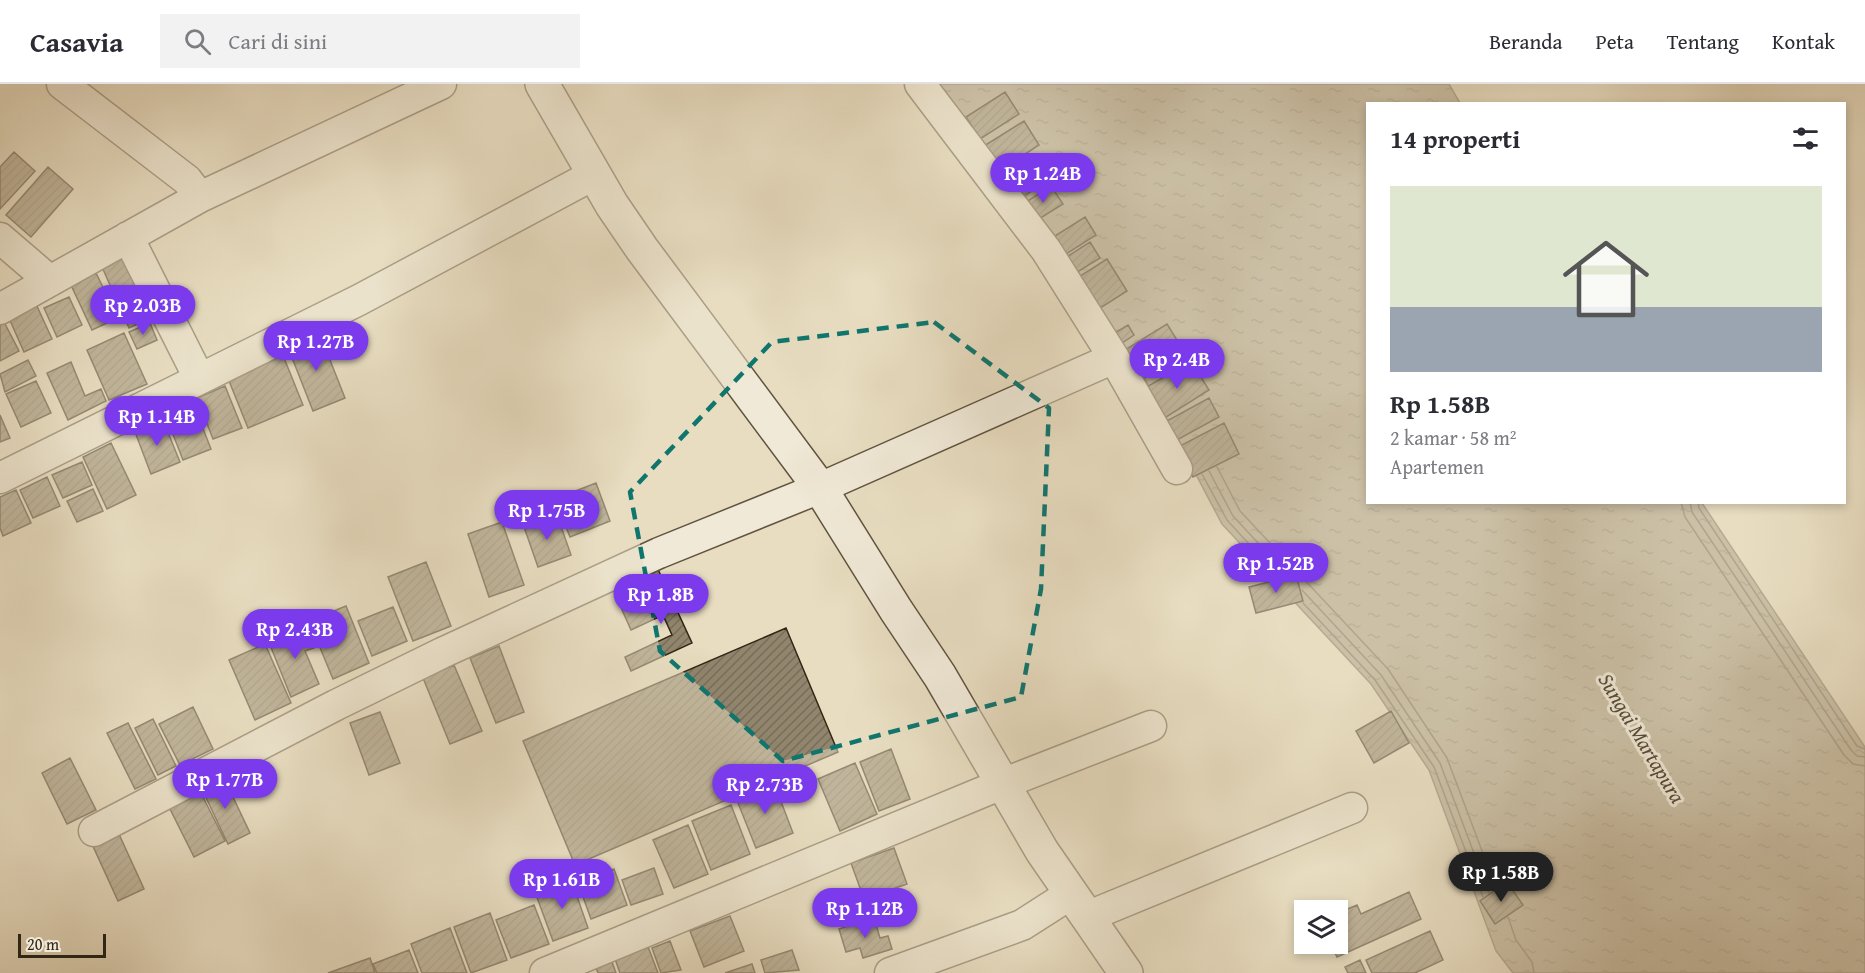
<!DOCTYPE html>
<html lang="id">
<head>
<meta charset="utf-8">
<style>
  :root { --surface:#fff; --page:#f2f2f3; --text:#2b2b33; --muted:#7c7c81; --line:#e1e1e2; --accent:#7c3aed }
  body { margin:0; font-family:"Gentium Book Plus",serif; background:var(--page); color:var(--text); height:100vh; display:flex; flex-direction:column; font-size:22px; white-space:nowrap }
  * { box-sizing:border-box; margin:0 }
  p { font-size:20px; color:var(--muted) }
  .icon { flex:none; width:33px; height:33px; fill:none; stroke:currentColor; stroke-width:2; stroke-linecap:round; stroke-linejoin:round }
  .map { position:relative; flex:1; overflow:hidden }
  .panel { position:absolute; left:1366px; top:18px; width:480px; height:402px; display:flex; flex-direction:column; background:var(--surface); border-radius:0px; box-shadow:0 3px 9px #0003 }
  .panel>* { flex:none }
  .tools { position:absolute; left:1294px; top:816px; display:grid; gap:12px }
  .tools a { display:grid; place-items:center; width:54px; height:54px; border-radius:0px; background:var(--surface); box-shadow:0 3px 9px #0003; font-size:30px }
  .scale { position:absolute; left:18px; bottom:15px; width:88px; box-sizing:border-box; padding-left:6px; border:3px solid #322615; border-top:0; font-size:16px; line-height:21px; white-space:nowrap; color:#322615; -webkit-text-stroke:4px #f0e9d7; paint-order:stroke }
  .price { position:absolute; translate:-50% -51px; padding:0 14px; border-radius:21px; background:var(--accent); color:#fff; font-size:20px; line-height:39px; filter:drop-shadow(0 2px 3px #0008) }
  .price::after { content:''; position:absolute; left:50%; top:36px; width:18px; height:14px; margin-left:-9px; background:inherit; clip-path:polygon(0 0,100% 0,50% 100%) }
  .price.active { background:#222; color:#fff }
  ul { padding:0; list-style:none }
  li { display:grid; align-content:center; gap:12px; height:318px; padding:0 24px }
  li span { display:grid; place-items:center; height:186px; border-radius:0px; color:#555 }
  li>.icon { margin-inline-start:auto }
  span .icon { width:108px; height:108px; fill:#fffc; stroke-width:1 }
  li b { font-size:26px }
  h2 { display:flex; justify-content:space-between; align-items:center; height:72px; padding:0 24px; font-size:26px }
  header { display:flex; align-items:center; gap:36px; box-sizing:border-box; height:84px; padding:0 30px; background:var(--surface); border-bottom:2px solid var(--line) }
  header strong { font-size:28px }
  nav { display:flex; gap:33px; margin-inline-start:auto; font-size:21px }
  .search { width:420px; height:54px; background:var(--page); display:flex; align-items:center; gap:15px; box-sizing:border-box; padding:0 21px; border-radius:0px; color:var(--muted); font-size:22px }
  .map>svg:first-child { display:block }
</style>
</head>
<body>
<header>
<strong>Casavia</strong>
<div class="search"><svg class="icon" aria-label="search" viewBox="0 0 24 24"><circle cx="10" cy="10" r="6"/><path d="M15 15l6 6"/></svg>Cari di sini</div>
<nav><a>Beranda</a><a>Peta</a><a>Tentang</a><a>Kontak</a></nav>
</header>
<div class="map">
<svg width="1865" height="889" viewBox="0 0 1865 889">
  <defs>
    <pattern id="water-ripples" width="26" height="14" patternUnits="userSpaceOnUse" patternTransform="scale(1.5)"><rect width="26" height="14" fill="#aa9f87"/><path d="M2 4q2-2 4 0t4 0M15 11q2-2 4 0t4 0" fill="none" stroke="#8b816d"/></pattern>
    <pattern id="building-hatch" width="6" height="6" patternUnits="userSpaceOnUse" patternTransform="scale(1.5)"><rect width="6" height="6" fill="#91856e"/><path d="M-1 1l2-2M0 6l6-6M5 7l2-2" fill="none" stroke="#776d59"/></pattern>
  </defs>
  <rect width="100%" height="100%" fill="#e8ddc1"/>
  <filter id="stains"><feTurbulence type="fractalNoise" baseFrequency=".00333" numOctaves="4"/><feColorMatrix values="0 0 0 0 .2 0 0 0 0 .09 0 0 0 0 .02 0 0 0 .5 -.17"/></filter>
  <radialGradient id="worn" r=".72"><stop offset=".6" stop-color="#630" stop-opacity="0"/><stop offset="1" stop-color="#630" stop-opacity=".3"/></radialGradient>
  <!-- water -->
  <path fill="url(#water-ripples)" stroke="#7a6f59" stroke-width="1.5" d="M930,0H1449L1460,19L1368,20V418L1702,419L1865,663V889H1513L1496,867L1429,686L1371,600L1222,440L1146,296L1061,172Z"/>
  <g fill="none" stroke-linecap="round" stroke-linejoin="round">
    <!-- shore -->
    <path stroke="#6e624e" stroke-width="1.5" d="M1217,383L1240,427L1388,585L1447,674L1496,804
      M1209,387L1233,432L1288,491
      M1202,390L1227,436L1280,494
      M1681,418L1685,433L1844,671L1853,680L1865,682
      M1690,418L1692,428L1851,666L1857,672L1865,673
      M1698,418L1699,424L1857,662L1865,665
      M1302,506L1381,591L1440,679L1489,809
      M1303,519L1375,596L1434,683L1483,813
      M1508,833L1516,856L1532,878L1534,889"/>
  </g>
  <!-- building -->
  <path fill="url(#building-hatch)" stroke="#322615" stroke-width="1.5" d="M1005,8L1019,30L980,55L966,33Z
    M1024,37L1039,61L999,87L984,62Z
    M14,68L35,87L0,125V83Z
    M1044,71L1057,91L1016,117L1004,97Z
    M48,83L73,105L31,153L6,131Z
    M1051,102L1063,120L1034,138L1023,120Z
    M1085,133L1096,151L1058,175L1047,157Z
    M1090,158L1100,174L1071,192L1062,176Z
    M131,170L159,230L129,244L102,183Z
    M1107,175L1127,207L1094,228L1074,196Z
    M96,189L118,234L92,246L71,201Z
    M69,213L82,241L57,253L44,224Z
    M36,220L52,255L24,268L8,232Z
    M3,236L19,267L0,277V238Z
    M150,239L157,256L137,265L129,248Z
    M1167,240L1185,269L1138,298L1120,269Z
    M1128,241L1134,251L1119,261L1113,250Z
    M319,248L345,314L313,327L287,261Z
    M124,249L147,300L109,316L87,266Z
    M282,269L303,321L248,344L227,292Z
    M28,276L36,292L5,308L0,290Z
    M1191,277L1209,306L1163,335L1145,304Z
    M71,278L85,312L101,305L106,317L68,336L47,289Z
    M36,297L51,329L21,343L6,310Z
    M225,302L242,344L213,355L197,314Z
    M1209,314L1219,333L1175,357L1165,338Z
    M195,324L211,365L183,376L167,335Z
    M0,331L10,354L0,358Z
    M163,336L180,378L151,390L135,348Z
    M1224,339L1239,370L1193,393L1178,363Z
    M111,359L136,411L107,425L83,373Z
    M82,378L92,401L63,414L52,391Z
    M47,393L60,422L33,434L20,406Z
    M596,399L610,437L570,453L555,415Z
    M93,405L103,427L77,438L67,417Z
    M16,406L31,439L3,452L0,444V413Z
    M557,431L571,471L538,483L524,443Z
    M502,438L524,501L489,513L468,450Z
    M426,478L451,542L413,557L388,493Z
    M656,481L692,559L631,587L625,573L672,551L643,487Z
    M1296,491L1303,517L1256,529L1249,503Z
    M641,498L657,534L631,546L615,510Z
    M346,522L369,579L333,595L309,537Z
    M393,523L407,557L372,572L358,537Z
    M304,541L314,564L305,567L319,600L291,613L268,556Z
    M786,544L838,668L575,781L523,657Z
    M265,560L291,619L255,636L229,576Z
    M499,562L524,628L496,639L470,574Z
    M454,581L482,647L450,660L423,594Z
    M193,623L213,665L180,681L159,640Z
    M1391,627L1409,659L1374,679L1356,647Z
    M380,628L400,679L369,691L350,639Z
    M153,635L176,682L158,691L135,644Z
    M128,639L156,695L135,705L107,649Z
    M891,665L910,715L879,727L860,678Z
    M70,674L96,726L67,740L42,689Z
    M855,679L877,730L840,747L818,695Z
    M223,692L250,749L228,760L201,703Z
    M774,699L793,749L756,764L736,714Z
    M197,701L225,757L194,773L166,717Z
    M731,721L750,770L711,786L692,737Z
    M688,741L708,790L674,804L653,756Z
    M118,748L144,805L118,817L92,760Z
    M894,764L907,800L864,815L851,779Z
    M654,784L663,810L631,821L622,796Z
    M614,785L627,821L591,835L578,799Z
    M571,795L588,844L553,857L535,808Z
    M1507,798L1523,821L1495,840L1480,817Z
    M1409,808L1421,835L1337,873L1331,860H1338V829L1357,821L1361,830Z
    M534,821L549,860L511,874L496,836Z
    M490,829L507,876L471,889L454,843Z
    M730,832L744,867L704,883L690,847Z
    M874,834L880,854L888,852L892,865L863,874L860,864L846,868L839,845Z
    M450,844L467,889H422L411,860Z
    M1430,847L1443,876L1415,889H1372L1366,876Z
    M670,857L681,886L661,889L652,864Z
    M647,860L658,889H620L614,872Z
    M409,866L418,889H377L373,880Z
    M792,866L799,886L765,889L761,876Z
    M370,874L375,889H328Z
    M1360,876L1366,889H1348L1345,883Z
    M612,878L616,889H598L596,884Z
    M752,880L755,889H725Z"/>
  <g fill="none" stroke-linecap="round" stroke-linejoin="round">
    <!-- minor casing -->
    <g stroke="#605440" stroke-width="33">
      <path id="minor" d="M62,0L187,96L200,113
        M920,0L1046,166L1114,274
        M128,153L199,294
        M0,154L50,197
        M0,225L200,113L441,0
        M0,394L359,216L595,90
        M94,747L336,621L442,569L659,469L820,404L1114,274L1177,385
        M1089,832L1352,724
        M545,889L1002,700L1151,642
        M890,889L1022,841L1072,809"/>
    </g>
    <!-- tertiary casing -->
    <g stroke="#605440" stroke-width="36">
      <path id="tertiary" d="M542,0L612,121L642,165L820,404L896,526L940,592L1042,767L1126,889"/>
    </g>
    <!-- minor -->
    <use href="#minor" stroke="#f0e9d7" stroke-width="30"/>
    <!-- tertiary -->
    <use href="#tertiary" stroke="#f0e9d7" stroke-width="33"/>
  </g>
  <!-- marked area -->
  <path d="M0 0H1865V889H0ZM934,238L1049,324L1041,505L1021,613L783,677L660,567L630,408L772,258Z" fill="#e8ddc1" fill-opacity=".55" fill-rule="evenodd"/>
  <path fill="none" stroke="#0f766e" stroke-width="4.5" stroke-dasharray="12 8" stroke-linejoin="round" d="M934,238L1049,324L1041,505L1021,613L783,677L660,567L630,408L772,258Z"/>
  <g text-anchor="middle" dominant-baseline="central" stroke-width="6" stroke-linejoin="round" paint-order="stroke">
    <!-- water labels -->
    <g font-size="21" font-style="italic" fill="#564a37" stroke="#f0e9d7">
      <text transform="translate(1642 654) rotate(59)">Sungai Martapura</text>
    </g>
  </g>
  <rect width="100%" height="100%" filter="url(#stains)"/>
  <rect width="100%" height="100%" fill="url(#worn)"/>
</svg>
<div class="tools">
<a><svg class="icon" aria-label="layers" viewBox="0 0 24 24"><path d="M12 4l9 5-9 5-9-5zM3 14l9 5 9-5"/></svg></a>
</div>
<div class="scale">20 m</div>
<b class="price" style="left:1043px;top:120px">Rp 1.24B</b>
<b class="price" style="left:143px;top:252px">Rp 2.03B</b>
<b class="price" style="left:316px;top:288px">Rp 1.27B</b>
<b class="price" style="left:1177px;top:306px">Rp 2.4B</b>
<b class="price" style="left:157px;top:363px">Rp 1.14B</b>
<b class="price" style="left:547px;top:457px">Rp 1.75B</b>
<b class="price" style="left:1276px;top:510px">Rp 1.52B</b>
<b class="price" style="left:661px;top:541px">Rp 1.8B</b>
<b class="price" style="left:295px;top:576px">Rp 2.43B</b>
<b class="price" style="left:225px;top:726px">Rp 1.77B</b>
<b class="price" style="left:765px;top:731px">Rp 2.73B</b>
<b class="price active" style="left:1501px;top:819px">Rp 1.58B</b>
<b class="price" style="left:562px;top:826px">Rp 1.61B</b>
<b class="price" style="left:865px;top:855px">Rp 1.12B</b>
<section class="panel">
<h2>14 properti<svg class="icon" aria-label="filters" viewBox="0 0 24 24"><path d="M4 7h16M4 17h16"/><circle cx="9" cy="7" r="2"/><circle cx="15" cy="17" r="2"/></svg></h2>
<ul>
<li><span style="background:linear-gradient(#dfe7d0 65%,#9aa5b1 0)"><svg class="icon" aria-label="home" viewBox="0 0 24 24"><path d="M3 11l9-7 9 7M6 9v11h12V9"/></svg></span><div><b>Rp 1.58B</b><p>2 kamar · 58 m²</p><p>Apartemen</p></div></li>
</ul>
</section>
</div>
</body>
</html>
